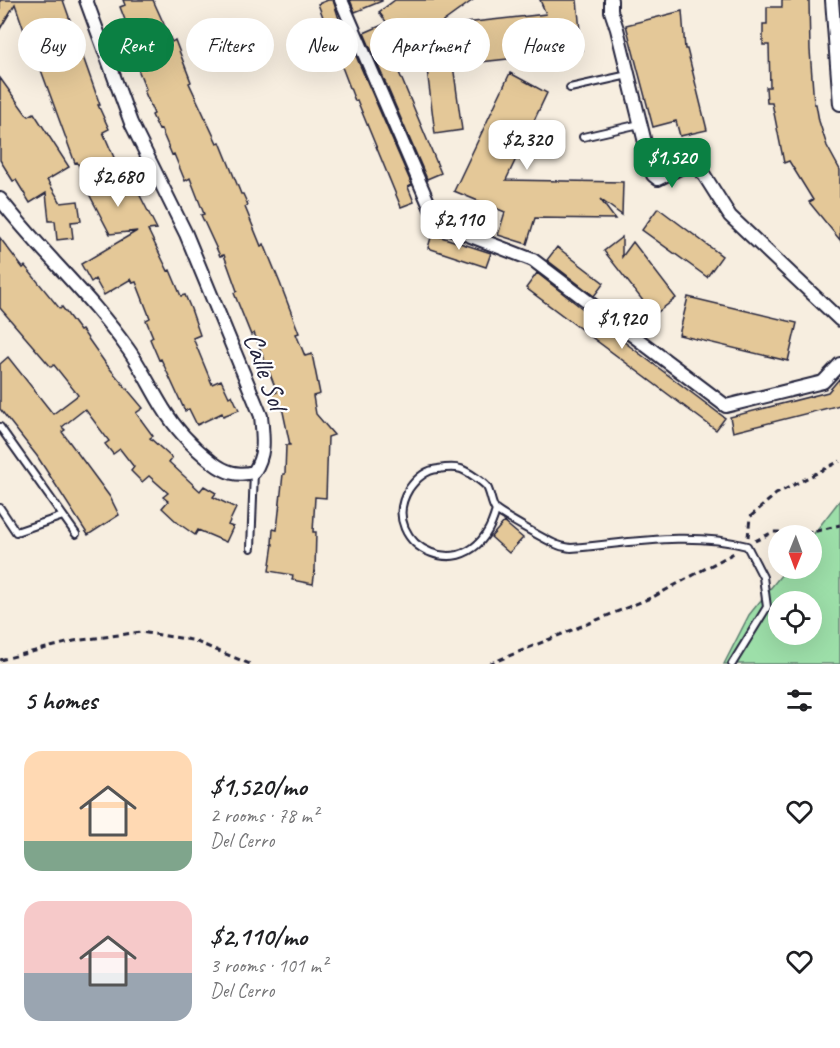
<!DOCTYPE html>
<html lang="en">
<head>
<meta charset="utf-8">
<style>
  :root { --surface:#fff; --page:#f2f2f2; --text:#202124; --muted:#757577; --accent:#0b8043 }
  body { margin:0; font-family:Caveat,sans-serif; background:var(--page); color:var(--text); height:100vh; display:flex; flex-direction:column; font-size:22px; white-space:nowrap }
  * { box-sizing:border-box; margin:0 }
  p { font-size:20px; color:var(--muted) }
  .icon { flex:none; width:33px; height:33px; fill:none; stroke:currentColor; stroke-width:2; stroke-linecap:round; stroke-linejoin:round }
  .map { position:relative; height:664px; overflow:hidden }
  .drawer { display:flex; flex-direction:column; background:var(--surface); flex:1 }
  .drawer>* { flex:none }
  .banner { position:absolute; left:18px; top:18px; width:804px; height:54px; display:flex; gap:12px }
  .needle { width:39px; rotate:181deg }
  .buttons { position:absolute; left:768px; top:525px; display:grid; gap:12px }
  .buttons a { display:grid; place-items:center; width:54px; height:54px; border-radius:50%; background:var(--surface); box-shadow:0 6px 24px #0002; font-size:30px }
  .price { position:absolute; translate:-50% -51px; padding:0 14px; border-radius:12px; background:#fff; color:#222; font-size:20px; line-height:39px; filter:drop-shadow(0 2px 3px #0008) }
  .price::after { content:''; position:absolute; left:50%; top:36px; width:18px; height:14px; margin-left:-9px; background:inherit; clip-path:polygon(0 0,100% 0,50% 100%) }
  .price.active { background:var(--accent); color:#fff }
  ul { padding:0; list-style:none }
  li { display:flex; align-items:center; gap:18px; height:150px; padding:0 24px }
  li span { display:grid; place-items:center; flex:none; width:168px; height:120px; border-radius:18px; color:#555 }
  li>.icon { margin-inline-start:auto }
  span .icon { width:72px; height:72px; fill:#fffc; stroke-width:1 }
  li b { font-size:26px }
  h2 { display:flex; justify-content:space-between; align-items:center; height:72px; padding:0 24px; font-size:26px }
  .chip { padding:0 21px; border-radius:27px; background:var(--surface); box-shadow:0 6px 24px #0002; font-size:21px; line-height:54px }
  .chip.active { background:var(--accent); color:#fff }
  .map>svg:first-child { display:block }
</style>
</head>
<body>
<div class="map">
<svg width="840" height="664" viewBox="0 0 840 664">
  <rect width="100%" height="100%" fill="#f7eee0"/>
  <filter id="ink" filterUnits="userSpaceOnUse"><feTurbulence type="fractalNoise" baseFrequency=".0167" numOctaves="2"/><feDisplacementMap in="SourceGraphic" scale="12" xChannelSelector="R" yChannelSelector="G"/><feConvolveMatrix kernelMatrix="1 2 1 2 8 2 1 2 1" color-interpolation-filters="sRGB"/></filter>
  <g filter="url(#ink)">
    <!-- green -->
    <path fill="#9ddfa9" stroke="#608072" stroke-width="1.5" fill-rule="evenodd" d="M840,500V664H724L749,615L786,569L812,568V536ZM778,602H812V634H778Z"/>
    <!-- building -->
    <path fill="#e4c898" stroke="#22223b" stroke-width="1.5" d="M0,0H63L100,105H98L109,129L103,132L119,169L125,166L157,229L148,230L168,271L170,270L181,296L185,295L191,309L200,335L193,338L212,384L221,380L229,397L232,395L239,410L223,416L222,413L197,425L189,409L185,411L161,359L159,360L150,339L153,337L146,320L150,318L136,282L133,283L131,279L104,295L95,279L91,282L81,264L137,231L110,234L87,190L89,189L77,162L75,163L41,70L32,48H30L15,4L0,29Z
      M123,0H153L172,42L175,40L191,82L189,83L217,143L220,142L241,194H243L248,205L245,207L261,246L264,244L280,283L299,333L296,334L305,356L312,354L320,394L313,396L316,414L334,435L328,437L326,498L315,497L313,532H316L315,570L313,584L292,580L293,575L269,571L273,544H272L273,529L277,530L283,474H285L286,445H290L282,407L275,409L272,394L277,392L254,333L251,335L234,293L237,291L224,255L220,256L201,215L204,214L190,178L185,181L174,154L172,155L161,129L159,130L152,115L154,114L144,90L146,89L135,62H137L125,35L130,33L120,7L125,5Z
      M328,0H333L346,41L349,40L412,185L408,187L414,202L401,207L357,100L355,101L318,4Z
      M350,0H382V1L355,12Z
      M395,0H473L393,58L441,173L427,179L364,33L387,23L379,12Z
      M540,0H577L582,51L453,65L462,130L435,134L425,53L468,47L465,23L546,14Z
      M782,0H809L810,50L814,104H816L819,121L827,146L840,170V240L809,202L813,200L789,161L784,163L772,103H767L766,87H770L769,45H763V24H767V7H782Z
      M682,11L685,49H687L707,130L680,136L676,121L653,127L626,25Z
      M510,73L547,93L506,180L623,182L622,215L600,199L615,219L535,218L527,244L498,235L505,212L454,191Z
      M0,78L26,114L29,116L34,113L69,167L47,180L61,203L78,201L81,221L71,222L73,238L57,240L55,221H49L46,193L30,203L16,180L13,181L0,160Z
      M658,208L722,256L707,277L642,230Z
      M432,234L491,253L486,267L428,248Z
      M622,237V257L633,242L676,298L654,315L604,251Z
      M0,238L23,268L25,266L60,309L62,307L80,331L82,330L106,364L143,408L136,413L153,436L150,438L172,458L169,462L200,491L204,486L216,493L213,497L236,508L228,525L233,527L226,542L198,530L195,535L178,523L162,508L168,501L163,497L168,493L149,476L142,482L131,471L134,467L120,449L113,454L105,444L109,441L85,409L62,427L65,430L62,432L110,497L119,515L88,535L37,456L0,409V364L8,357L53,414L78,395L54,365L51,367L0,308Z
      M557,247L604,283L594,296L547,260Z
      M537,273L583,309V311L725,418L716,430L526,288Z
      M688,297L797,323L788,361L679,335Z
      M840,378V405L733,432L730,417L828,392Z
      M504,522L523,538L509,553L491,537Z"/>
    <g fill="none" stroke-linecap="round" stroke-linejoin="round">
      <!-- lane casing -->
      <g stroke="#22223b" stroke-width="10">
        <path id="lane" d="M570,88L628,75
          M583,137L640,124
          M0,427L76,534
          M0,508L16,532L63,516
          M496,510C474,596 374,545 409,489C416,479 426,470 438,469C444,468 455,467 461,469C467,471 483,482 487,487C491,494 491,503 495,509C498,513 551,543 558,545C562,547 567,547 571,548C629,543 690,531 747,546L763,577L767,607L732,664
          M251,548L254,472"/>
      </g>
      <!-- street casing -->
      <g stroke="#22223b" stroke-width="16">
        <path id="street" d="M341,0L437,223L533,260L726,406L823,382L840,364
          M611,0V11L617,29L653,175L658,179L690,163L699,167L730,216L840,320
          M832,0L840,104
          M0,199C40,251 90,295 128,349C141,367 151,389 163,408C175,428 193,447 212,462C226,473 237,476 254,472C266,453 263,438 261,416L186,234L131,123L86,0"/>
      </g>
      <!-- path -->
      <path stroke="#22223b" stroke-width="3" stroke-dasharray="6 4.5" stroke-linecap="butt" d="M748,537L750,517L776,494L840,461
        M755,541L773,532H813L840,525
        M0,660L74,641L141,632L192,640L250,664
        M489,664L653,597L734,553"/>
      <!-- lane -->
      <use href="#lane" stroke="#fff" stroke-width="6"/>
      <!-- street -->
      <use href="#street" stroke="#fff" stroke-width="12"/>
    </g>
  </g>
  <g text-anchor="middle" dominant-baseline="central" stroke-width="4.5" stroke-linejoin="round" paint-order="stroke">
    <!-- street labels -->
    <g font-size="28" fill="#22223b" stroke="#fff">
      <text transform="translate(266 371) rotate(70)">Calle Sol</text>
    </g>
  </g>
</svg>
<div class="buttons">
<a><svg class="needle" viewBox="-14 -14 28 28"><path d="M0-13l5 13h-10z" fill="#e53935"/><path d="M0 13l5-13h-10z" fill="#757577"/></svg></a>
<a><svg class="icon" aria-label="locate" viewBox="0 0 24 24"><circle cx="12" cy="12" r="6"/><path d="M12 2v4M12 18v4M2 12h4M18 12h4"/></svg></a>
</div>
<b class="price" style="left:527px;top:171px">$2,320</b>
<b class="price active" style="left:672px;top:189px">$1,520</b>
<b class="price" style="left:118px;top:208px">$2,680</b>
<b class="price" style="left:459px;top:251px">$2,110</b>
<b class="price" style="left:622px;top:350px">$1,920</b>
<div class="banner">
<a class="chip">Buy</a>
<a class="chip active">Rent</a>
<a class="chip">Filters</a>
<a class="chip">New</a>
<a class="chip">Apartment</a>
<a class="chip">House</a>
</div>
</div>
<section class="drawer">
<h2>5 homes<svg class="icon" aria-label="filters" viewBox="0 0 24 24"><path d="M4 7h16M4 17h16"/><circle cx="9" cy="7" r="2"/><circle cx="15" cy="17" r="2"/></svg></h2>
<ul>
<li><span style="background:linear-gradient(#ffd9b3 75%,#7fa58c 0)"><svg class="icon" aria-label="home" viewBox="0 0 24 24"><path d="M3 11l9-7 9 7M6 9v11h12V9"/></svg></span><div><b>$1,520/mo</b><p>2 rooms · 78 m²</p><p>Del Cerro</p></div><svg class="icon" aria-label="heart" viewBox="0 0 24 24"><path d="M12 20l-8-8c-3-5 5-10 8-4 3-6 11-1 8 4z"/></svg></li>
<li><span style="background:linear-gradient(#f6c9c9 60%,#9aa5b1 0)"><svg class="icon" aria-label="home" viewBox="0 0 24 24"><path d="M3 11l9-7 9 7M6 9v11h12V9"/></svg></span><div><b>$2,110/mo</b><p>3 rooms · 101 m²</p><p>Del Cerro</p></div><svg class="icon" aria-label="heart" viewBox="0 0 24 24"><path d="M12 20l-8-8c-3-5 5-10 8-4 3-6 11-1 8 4z"/></svg></li>
</ul>
</section>
</body>
</html>
